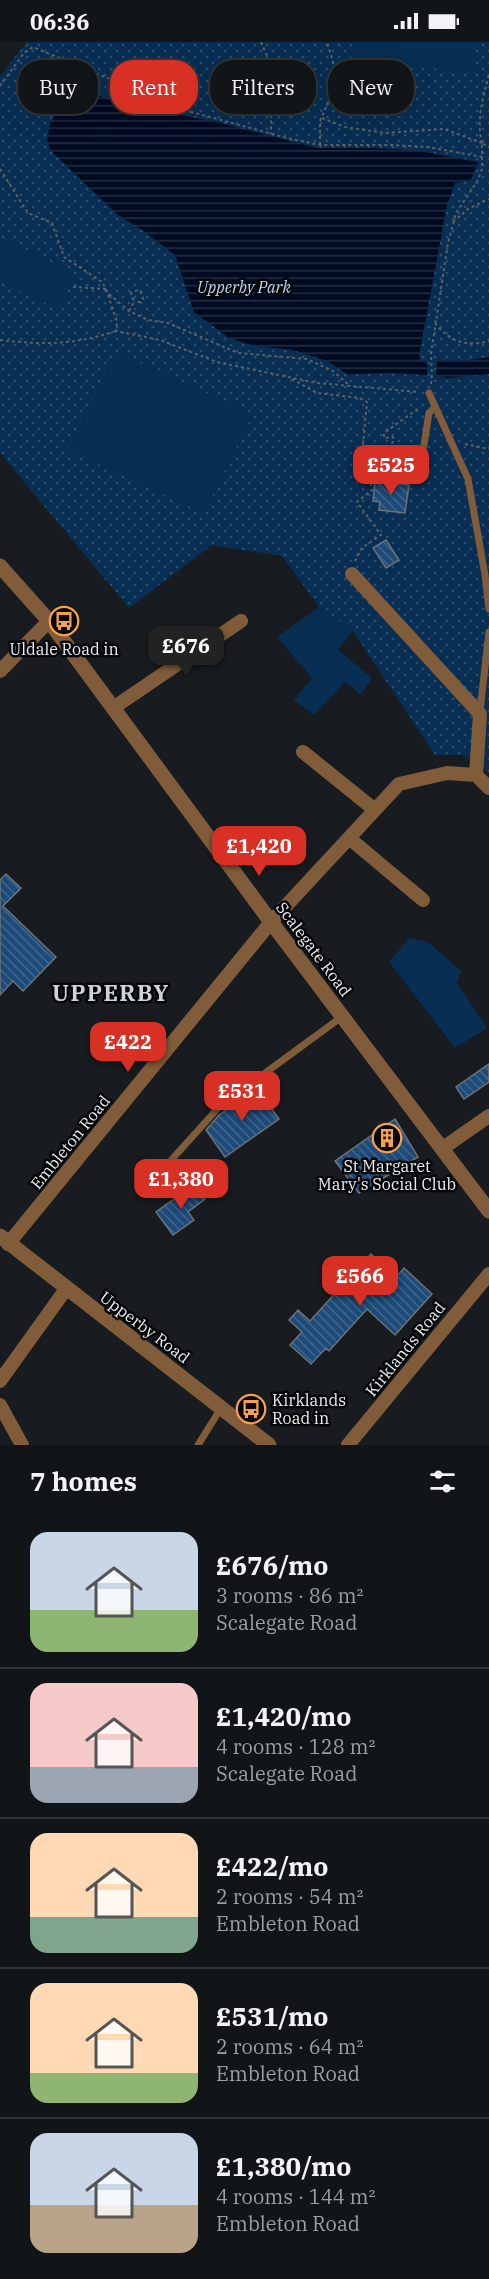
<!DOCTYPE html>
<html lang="en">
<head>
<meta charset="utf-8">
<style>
  :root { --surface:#121518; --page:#1b1e21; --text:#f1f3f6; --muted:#9c9fa2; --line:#313437; --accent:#d93025 }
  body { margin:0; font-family:"IBM Plex Serif",serif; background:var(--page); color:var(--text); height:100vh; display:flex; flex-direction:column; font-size:22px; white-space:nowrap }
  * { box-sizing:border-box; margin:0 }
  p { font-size:20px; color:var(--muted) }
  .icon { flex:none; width:33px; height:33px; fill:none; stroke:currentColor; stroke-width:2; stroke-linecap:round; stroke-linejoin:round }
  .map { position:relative; height:1403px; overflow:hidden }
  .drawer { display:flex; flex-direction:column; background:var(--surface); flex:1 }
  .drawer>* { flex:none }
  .top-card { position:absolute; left:18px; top:18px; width:453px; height:54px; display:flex; gap:12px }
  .price { position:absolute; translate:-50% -51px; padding:0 14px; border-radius:12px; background:var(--accent); color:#fff; font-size:20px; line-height:39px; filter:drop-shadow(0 2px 3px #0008) }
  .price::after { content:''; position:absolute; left:50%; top:36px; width:18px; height:14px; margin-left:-9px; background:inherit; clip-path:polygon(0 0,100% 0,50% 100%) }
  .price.selected { background:#222; color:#fff }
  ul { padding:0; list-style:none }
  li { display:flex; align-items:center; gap:18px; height:150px; padding:0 30px }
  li+li { border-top:2px solid var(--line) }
  li span { display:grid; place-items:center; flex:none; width:168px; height:120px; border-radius:18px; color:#555 }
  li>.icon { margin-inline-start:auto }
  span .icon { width:72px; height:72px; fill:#fffc; stroke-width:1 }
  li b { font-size:26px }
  h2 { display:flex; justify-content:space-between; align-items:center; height:72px; padding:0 30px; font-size:26px }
  .chip { padding:0 21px; border-radius:24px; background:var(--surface); box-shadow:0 6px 24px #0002,0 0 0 2px var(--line); font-size:21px; line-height:54px }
  .chip.selected { background:var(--accent); color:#fff }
  .status { display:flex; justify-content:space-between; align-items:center; height:42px; padding:0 30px; background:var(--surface); direction:ltr }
  .status svg { height:16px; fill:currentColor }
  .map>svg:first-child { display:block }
</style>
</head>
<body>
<div class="status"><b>06:36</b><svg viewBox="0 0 49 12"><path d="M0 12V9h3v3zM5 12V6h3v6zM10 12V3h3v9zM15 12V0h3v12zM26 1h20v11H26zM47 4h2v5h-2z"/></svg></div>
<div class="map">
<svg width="489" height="1403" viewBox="0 0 489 1403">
  <defs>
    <pattern id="park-dots" width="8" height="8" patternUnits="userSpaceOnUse" patternTransform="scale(1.5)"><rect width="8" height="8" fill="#082e53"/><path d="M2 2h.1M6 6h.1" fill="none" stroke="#2c4d6c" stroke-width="1.8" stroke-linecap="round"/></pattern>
    <pattern id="water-rules" width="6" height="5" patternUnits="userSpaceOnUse" patternTransform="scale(1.5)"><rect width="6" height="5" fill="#000a21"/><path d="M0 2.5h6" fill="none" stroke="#252e42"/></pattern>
    <pattern id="building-back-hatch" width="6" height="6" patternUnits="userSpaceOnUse" patternTransform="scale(1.5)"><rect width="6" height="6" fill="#1d4a79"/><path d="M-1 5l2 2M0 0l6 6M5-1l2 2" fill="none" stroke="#3e648c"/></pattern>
  </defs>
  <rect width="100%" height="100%" fill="#181c20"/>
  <!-- park -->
  <path fill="url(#park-dots)" d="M24,0H489V731L463,713H435L353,589L319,565L282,514L212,503L129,566L0,411V34L26,1Z"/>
  <!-- garden -->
  <path fill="#082e53" d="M353,0H477L473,31L351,17Z
    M5,197L75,232L58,267L0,239V208Z
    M116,310L253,372L204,471L67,408Z
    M319,565L353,589L338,608L372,636L361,653L345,640L314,673L294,658L312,636L277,595Z
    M409,896L428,900L461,929L457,941L487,986L455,1006L389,920Z"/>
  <!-- water -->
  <path fill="url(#water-rules)" d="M93,52L114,59L220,81L317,106H376L420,109L478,120L471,138L455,141L447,163L419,314L421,319L427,321V333L392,331L347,332L327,319L293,308L255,304L229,296L194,270L175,213L145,190L117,172L51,109L47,98L50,82L62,61L70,54Z
    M489,315V332L448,336L436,334L437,318L464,319Z"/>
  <!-- building -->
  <path fill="url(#building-back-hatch)" stroke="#6e7277" stroke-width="1.5" d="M375,439L409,443L405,471L379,468L380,460L373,459Z
    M386,498L399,518L386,526L373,506Z
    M6,832L21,846L3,864L56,915L23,949L13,939L0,953V838Z
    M489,1022V1040L464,1057L456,1045Z
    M257,1046L279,1077L225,1115L206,1088L219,1073Z
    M395,1077L418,1115L359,1151L335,1119Z
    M195,1142L205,1157L188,1170L194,1178L173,1193L156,1170Z
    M371,1212L396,1235L404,1226L432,1252L395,1293L367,1267L329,1309L326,1306L311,1322L290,1303L302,1290L289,1278L298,1268L310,1279Z"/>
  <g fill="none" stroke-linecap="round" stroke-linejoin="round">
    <!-- path -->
    <path stroke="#5d6164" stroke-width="2" stroke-dasharray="3 3" stroke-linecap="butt" d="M261,0L280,44L271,68V92
      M0,44L24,11L33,5L184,68L291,97L320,103H391L428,105L482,115V101L489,105
      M322,76L345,85L385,91L444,87L482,101
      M482,101C476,78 483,56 489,32
      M320,103V79L334,47L333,20L327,0
      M0,127L28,171L52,181L64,215L102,240L106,247L117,280L116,289L160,298L217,320L317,341L419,350
      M453,180L468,167L489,157
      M73,245L106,247
      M109,252L129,269L148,278L168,281L238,311L307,317L333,329L350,344
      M129,269L134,260L131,251L138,248L141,250L143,257L140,260H134
      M435,281C450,300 466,305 489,299
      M0,298C44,303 74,303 116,289
      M292,337L317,351L360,356L367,360L362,413L365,422L375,427
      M431,342L432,333L431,312L448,201L456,171L478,138L482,127V115
      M465,402L489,407
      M382,417L394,398L393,395L384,396V391L419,366
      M355,519L362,506L381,493L357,460L372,448L371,441L376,429"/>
    <!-- service -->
    <path stroke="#815c3a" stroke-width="7" d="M429,351L468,437L485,533L489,567
      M386,426L399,425L416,432L420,428L429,371L435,365
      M480,669L489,590
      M147,1145L220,1064L343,974
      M198,1403L221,1366"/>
    <!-- minor -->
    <path stroke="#815c3a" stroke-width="14" d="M352,532L480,672L476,733
      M0,629L49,579
      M113,666L241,579
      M303,710L375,768
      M349,796L423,858
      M443,1106L489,1074
      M8,1202L271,880L399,742L447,731L476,733L489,746
      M0,1339L66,1247
      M0,1363L22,1403
      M348,1403L489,1232"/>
    <!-- tertiary -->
    <path stroke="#815c3a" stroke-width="15" d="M0,524L49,579L271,880L489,1169
      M0,1194L269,1403"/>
  </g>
  <!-- icons -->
  <defs>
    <g id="bus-ring" transform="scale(1.5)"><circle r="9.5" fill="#050608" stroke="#f7a149" stroke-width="1.5"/><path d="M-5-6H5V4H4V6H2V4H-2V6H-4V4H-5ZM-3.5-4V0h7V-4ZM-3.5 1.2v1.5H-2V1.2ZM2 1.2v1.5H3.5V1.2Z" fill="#f7a149"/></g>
    <g id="building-ring" transform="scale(1.5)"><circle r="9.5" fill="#050608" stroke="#f7a149" stroke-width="1.5"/><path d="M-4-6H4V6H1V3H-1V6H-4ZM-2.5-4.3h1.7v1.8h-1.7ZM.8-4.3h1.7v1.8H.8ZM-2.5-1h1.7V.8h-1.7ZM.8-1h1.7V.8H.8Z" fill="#f7a149"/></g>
  </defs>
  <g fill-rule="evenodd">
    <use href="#bus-ring" x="64" y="579"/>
    <use href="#building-ring" x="387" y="1096"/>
    <use href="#bus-ring" x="251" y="1367"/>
  </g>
  <g text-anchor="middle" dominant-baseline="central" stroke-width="5" stroke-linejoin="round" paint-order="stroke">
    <!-- park labels -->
    <g font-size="16" font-style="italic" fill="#bcd5f3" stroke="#050608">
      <text x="244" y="245">Upperby Park</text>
    </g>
    <!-- poi labels -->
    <g font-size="16" fill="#ebeef1" stroke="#050608">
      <text x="64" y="607">Uldale Road in</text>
      <text x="387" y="1124">St Margaret<tspan x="387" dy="18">Mary's Social Club</tspan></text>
      <text x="272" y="1358" text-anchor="start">Kirklands<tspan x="272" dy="18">Road in</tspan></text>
    </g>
    <!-- street labels -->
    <g font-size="16" fill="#ebeef1" stroke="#050608">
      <text transform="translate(314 907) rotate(53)">Scalegate Road</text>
      <text transform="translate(70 1100) rotate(-51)">Embleton Road</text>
      <text transform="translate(145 1285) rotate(37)">Upperby Road</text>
      <text transform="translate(405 1307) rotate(-51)">Kirklands Road</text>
    </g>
    <!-- district labels -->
    <g font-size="22" font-weight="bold" letter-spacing="1.5" fill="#ced3d8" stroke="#050608">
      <text x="111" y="950">UPPERBY</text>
    </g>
  </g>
</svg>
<b class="price" style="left:391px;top:454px">£525</b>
<b class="price selected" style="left:186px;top:635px">£676</b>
<b class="price" style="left:259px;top:835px">£1,420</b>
<b class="price" style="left:128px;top:1031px">£422</b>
<b class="price" style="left:242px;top:1080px">£531</b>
<b class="price" style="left:181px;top:1168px">£1,380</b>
<b class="price" style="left:360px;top:1265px">£566</b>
<div class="top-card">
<a class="chip">Buy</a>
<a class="chip selected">Rent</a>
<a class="chip">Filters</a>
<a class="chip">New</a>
</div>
</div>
<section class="drawer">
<h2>7 homes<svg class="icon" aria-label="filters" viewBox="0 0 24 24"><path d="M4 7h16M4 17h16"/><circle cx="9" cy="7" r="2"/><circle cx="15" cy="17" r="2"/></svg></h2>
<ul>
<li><span style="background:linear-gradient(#c9d6e8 65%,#8fb573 0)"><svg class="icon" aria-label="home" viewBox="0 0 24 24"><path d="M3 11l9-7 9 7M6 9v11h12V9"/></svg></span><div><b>£676/mo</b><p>3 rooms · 86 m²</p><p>Scalegate Road</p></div></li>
<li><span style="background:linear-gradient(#f6c9c9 70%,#9aa5b1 0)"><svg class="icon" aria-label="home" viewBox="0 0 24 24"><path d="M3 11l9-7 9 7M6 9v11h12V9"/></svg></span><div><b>£1,420/mo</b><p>4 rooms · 128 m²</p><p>Scalegate Road</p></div></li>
<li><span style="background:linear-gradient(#ffd9b3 70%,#7fa58c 0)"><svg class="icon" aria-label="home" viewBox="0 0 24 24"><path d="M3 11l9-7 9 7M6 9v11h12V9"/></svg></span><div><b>£422/mo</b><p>2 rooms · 54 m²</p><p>Embleton Road</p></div></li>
<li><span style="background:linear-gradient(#ffd9b3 75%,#8fb573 0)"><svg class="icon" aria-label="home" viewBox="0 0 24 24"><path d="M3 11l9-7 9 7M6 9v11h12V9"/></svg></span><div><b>£531/mo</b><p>2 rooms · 64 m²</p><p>Embleton Road</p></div></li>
<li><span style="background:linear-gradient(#c9d6e8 60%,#b9a48a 0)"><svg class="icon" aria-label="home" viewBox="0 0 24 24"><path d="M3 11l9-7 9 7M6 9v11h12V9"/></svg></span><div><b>£1,380/mo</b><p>4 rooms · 144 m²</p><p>Embleton Road</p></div></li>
</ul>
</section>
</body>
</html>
